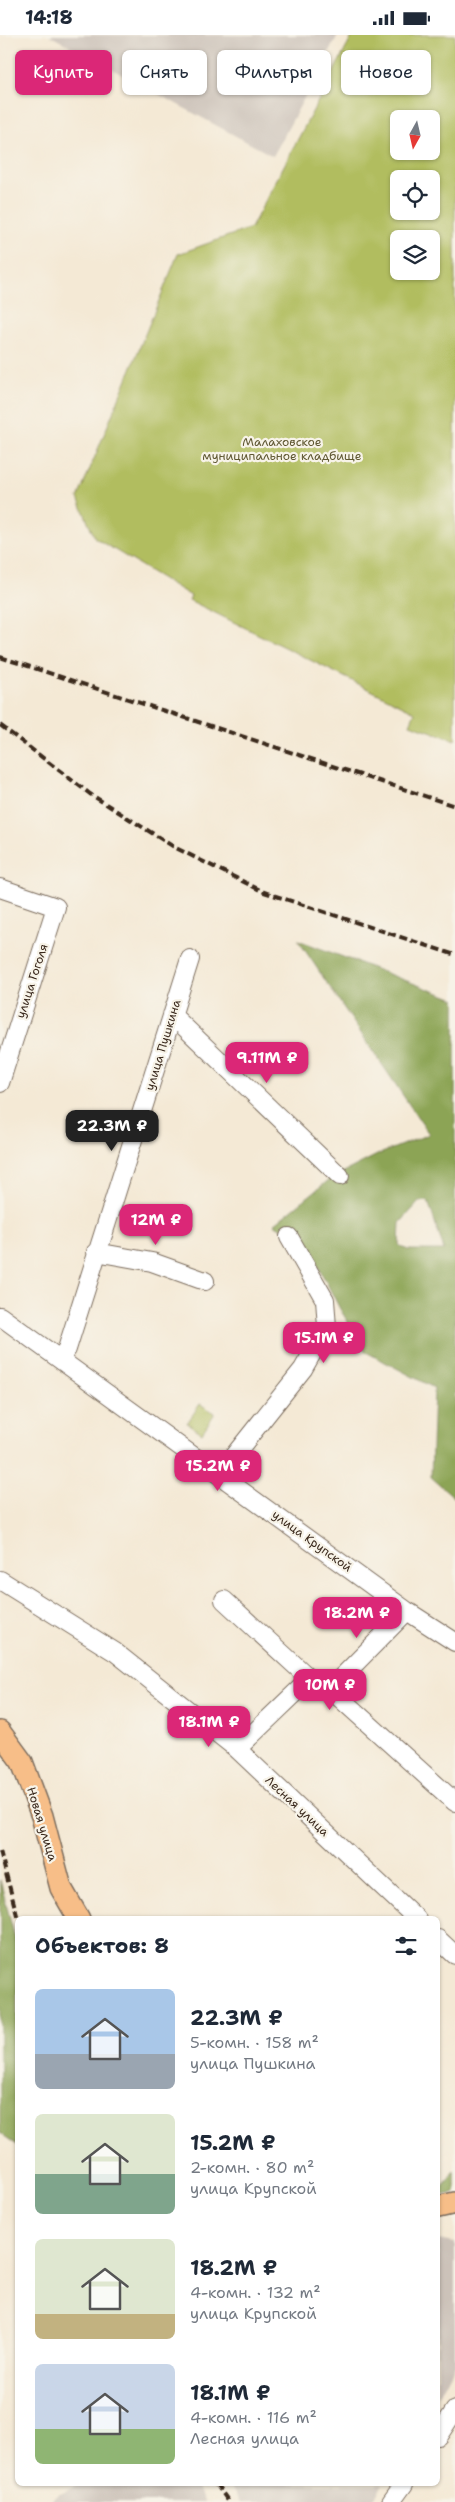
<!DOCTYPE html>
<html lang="ru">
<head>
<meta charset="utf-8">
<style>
  :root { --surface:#fff; --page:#f2f2f3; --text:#1f2937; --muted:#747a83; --accent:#db2777 }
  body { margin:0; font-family:"Shantell Sans",sans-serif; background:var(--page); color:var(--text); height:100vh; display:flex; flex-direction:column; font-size:19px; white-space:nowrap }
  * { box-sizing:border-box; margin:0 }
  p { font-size:16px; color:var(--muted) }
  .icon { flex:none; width:28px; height:28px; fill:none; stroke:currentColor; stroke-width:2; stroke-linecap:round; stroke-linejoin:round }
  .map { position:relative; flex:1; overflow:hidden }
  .details { position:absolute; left:15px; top:1881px; width:425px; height:570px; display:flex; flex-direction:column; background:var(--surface); border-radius:8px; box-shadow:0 1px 4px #0004 }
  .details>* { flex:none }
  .banner { position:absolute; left:15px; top:15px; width:425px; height:45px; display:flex; gap:10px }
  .needle { width:32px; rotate:188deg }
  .fabs { position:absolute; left:390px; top:75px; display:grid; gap:10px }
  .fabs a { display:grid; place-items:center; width:50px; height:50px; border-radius:8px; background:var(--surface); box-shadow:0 1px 4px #0004; font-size:25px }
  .price { position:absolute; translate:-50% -42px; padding:0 11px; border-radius:10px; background:var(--accent); color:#fff; font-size:16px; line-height:32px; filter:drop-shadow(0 1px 2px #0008) }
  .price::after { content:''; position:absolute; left:50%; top:30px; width:15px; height:11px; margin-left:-8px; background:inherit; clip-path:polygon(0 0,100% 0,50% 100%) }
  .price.on { background:#222; color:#fff }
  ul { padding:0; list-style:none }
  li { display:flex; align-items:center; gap:15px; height:125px; padding:0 20px }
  li span { display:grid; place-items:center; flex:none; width:140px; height:100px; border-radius:8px; color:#555 }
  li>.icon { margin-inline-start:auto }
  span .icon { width:60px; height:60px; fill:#fffc; stroke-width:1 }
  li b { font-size:21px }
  h2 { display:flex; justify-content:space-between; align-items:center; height:60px; padding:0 20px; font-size:21px }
  .chip { padding:0 18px; border-radius:8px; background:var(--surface); box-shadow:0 1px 4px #0004; font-size:18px; line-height:45px }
  .chip.on { background:var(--accent); color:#fff }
  .status { display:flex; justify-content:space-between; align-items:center; height:35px; padding:0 25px; background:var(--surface); direction:ltr }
  .status svg { height:14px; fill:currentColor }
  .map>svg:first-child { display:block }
</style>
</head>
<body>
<div class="status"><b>14:18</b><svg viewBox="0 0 49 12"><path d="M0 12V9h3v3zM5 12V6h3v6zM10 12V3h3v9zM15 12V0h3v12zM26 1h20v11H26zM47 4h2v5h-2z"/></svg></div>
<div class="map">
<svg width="455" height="2467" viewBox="0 0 455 2467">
  <rect width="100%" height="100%" fill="#f7f3e8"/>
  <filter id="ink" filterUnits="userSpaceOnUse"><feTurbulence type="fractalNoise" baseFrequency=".02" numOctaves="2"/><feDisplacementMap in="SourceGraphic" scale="10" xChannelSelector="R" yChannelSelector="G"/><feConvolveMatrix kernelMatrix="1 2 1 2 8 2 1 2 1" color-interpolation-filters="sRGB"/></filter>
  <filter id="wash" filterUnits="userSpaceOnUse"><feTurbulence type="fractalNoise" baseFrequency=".0096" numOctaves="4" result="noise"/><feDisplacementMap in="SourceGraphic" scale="20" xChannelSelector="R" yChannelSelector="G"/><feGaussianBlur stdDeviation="1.12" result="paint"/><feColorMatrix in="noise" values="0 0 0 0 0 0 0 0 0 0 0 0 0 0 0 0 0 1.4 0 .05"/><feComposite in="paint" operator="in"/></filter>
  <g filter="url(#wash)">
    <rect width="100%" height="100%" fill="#f4e9d5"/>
    <!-- industrial -->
    <path fill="#ccc2b9" d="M49,0H338L273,121Z
      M438,2205L455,2208V2330L438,2362Z
      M81,2449H194L206,2467H50L56,2461Z
      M229,2449H383L371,2467H241Z"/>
    <!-- green -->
    <path fill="#b1bd5e" stroke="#76743e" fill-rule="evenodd" d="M353,0H455V705L410,689L415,677L189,565L191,561L95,503L78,463L178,219L251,193ZM399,84H431V116H399ZM399,144H431V176H399ZM399,204H431V236H399Z
      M200,1369L215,1378L202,1398L187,1388Z"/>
    <!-- forest -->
    <path fill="#8ca455" stroke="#64673a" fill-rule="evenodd" d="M298,905L455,964V1463L431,1442L434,1353L366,1317L340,1274L300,1196L282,1194L274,1189L330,1144L377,1120L429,1099ZM428,1166L444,1215H408L399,1210L400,1188L419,1167Z
      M0,1845L17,1911V2110L0,2098Z
      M455,2136V2158L438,2161V2157Z"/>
  </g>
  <g filter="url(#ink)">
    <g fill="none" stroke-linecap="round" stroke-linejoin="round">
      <!-- minor casing -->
      <g stroke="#7c6d5e" stroke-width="20">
        <path id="minor" d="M0,853L56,872L0,1048
          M172,980L340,1141
          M96,1217L152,1227L205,1246
          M0,1281L407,1576L455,1607
          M60,1323L67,1314L190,924
          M220,1438L303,1334L327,1292L325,1265L289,1202
          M0,1545L115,1617L237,1714L417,1884
          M224,1565L310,1644L330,1654L455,1767
          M330,1654L407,1576
          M237,1714L310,1644
          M438,1904L455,1920
          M438,2401L455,2375
          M391,2467L404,2449"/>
      </g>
      <!-- major casing -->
      <g stroke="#7c6d5e" stroke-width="24">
        <path id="major" d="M0,1697L22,1727L42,1781L61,1853L79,1884
          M438,2172L455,2168"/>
      </g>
      <!-- minor -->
      <use href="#minor" stroke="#fff" stroke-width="18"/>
      <!-- major -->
      <use href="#major" stroke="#f7be88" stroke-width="21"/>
      <!-- rail -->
      <path stroke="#3b2a1e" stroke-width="4" stroke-dasharray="8 4" stroke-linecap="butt" d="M0,622L455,771
        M0,690L90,759L174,812L264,857L455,920
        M0,1816L18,1884
        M216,2449L229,2467"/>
    </g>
  </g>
  <g text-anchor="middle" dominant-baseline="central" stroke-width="4.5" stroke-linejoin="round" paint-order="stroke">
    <!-- park labels -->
    <g font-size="12" fill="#5e5631" stroke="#f7f3e8">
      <text x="282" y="407">Малаховское<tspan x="282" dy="14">муниципальное кладбище</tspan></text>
    </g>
    <!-- street labels -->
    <g font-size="12" fill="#3b2a1e" stroke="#f7f3e8">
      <text transform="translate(32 946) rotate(-72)">улица Гоголя</text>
      <text transform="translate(163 1010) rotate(-73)">улица Пушкина</text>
      <text transform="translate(312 1506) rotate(36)">улица Крупской</text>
      <text transform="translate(297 1771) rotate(43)">Лесная улица</text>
      <text transform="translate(42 1789) rotate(73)">Новая улица</text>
    </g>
  </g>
</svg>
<div class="fabs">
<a><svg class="needle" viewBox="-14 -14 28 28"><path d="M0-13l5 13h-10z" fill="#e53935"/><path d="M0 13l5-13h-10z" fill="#747a83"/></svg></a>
<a><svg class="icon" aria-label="locate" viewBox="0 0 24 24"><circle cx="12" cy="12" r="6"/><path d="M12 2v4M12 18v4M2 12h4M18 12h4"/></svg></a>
<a><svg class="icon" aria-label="layers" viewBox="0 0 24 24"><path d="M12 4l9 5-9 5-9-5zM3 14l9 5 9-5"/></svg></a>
</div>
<b class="price" style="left:267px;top:1049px">9.11M ₽</b>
<b class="price on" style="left:112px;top:1117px">22.3M ₽</b>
<b class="price" style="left:156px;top:1211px">12M ₽</b>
<b class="price" style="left:324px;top:1329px">15.1M ₽</b>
<b class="price" style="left:218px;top:1457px">15.2M ₽</b>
<b class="price" style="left:357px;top:1604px">18.2M ₽</b>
<b class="price" style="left:330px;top:1676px">10M ₽</b>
<b class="price" style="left:209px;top:1713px">18.1M ₽</b>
<div class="banner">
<a class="chip on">Купить</a>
<a class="chip">Снять</a>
<a class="chip">Фильтры</a>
<a class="chip">Новое</a>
</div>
<section class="details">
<h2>Объектов: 8<svg class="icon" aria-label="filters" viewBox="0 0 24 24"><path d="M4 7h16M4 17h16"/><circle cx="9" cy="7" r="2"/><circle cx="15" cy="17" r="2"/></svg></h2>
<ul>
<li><span style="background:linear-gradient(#a9c7e8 65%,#9aa5b1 0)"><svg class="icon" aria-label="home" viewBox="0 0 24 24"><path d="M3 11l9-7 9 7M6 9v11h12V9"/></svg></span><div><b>22.3M ₽</b><p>5-комн. · 158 m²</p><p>улица Пушкина</p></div></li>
<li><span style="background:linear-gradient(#dfe7d0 60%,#7fa58c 0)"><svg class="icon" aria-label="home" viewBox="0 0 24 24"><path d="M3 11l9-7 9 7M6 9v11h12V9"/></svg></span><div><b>15.2M ₽</b><p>2-комн. · 80 m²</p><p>улица Крупской</p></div></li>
<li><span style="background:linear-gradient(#dfe7d0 75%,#c2b280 0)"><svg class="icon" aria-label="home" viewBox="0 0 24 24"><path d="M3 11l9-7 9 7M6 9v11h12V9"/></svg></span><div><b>18.2M ₽</b><p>4-комн. · 132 m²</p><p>улица Крупской</p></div></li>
<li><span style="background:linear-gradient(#c9d6e8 65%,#8fb573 0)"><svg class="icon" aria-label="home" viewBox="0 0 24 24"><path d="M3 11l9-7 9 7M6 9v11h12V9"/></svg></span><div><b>18.1M ₽</b><p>4-комн. · 116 m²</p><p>Лесная улица</p></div></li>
</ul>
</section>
</div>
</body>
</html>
